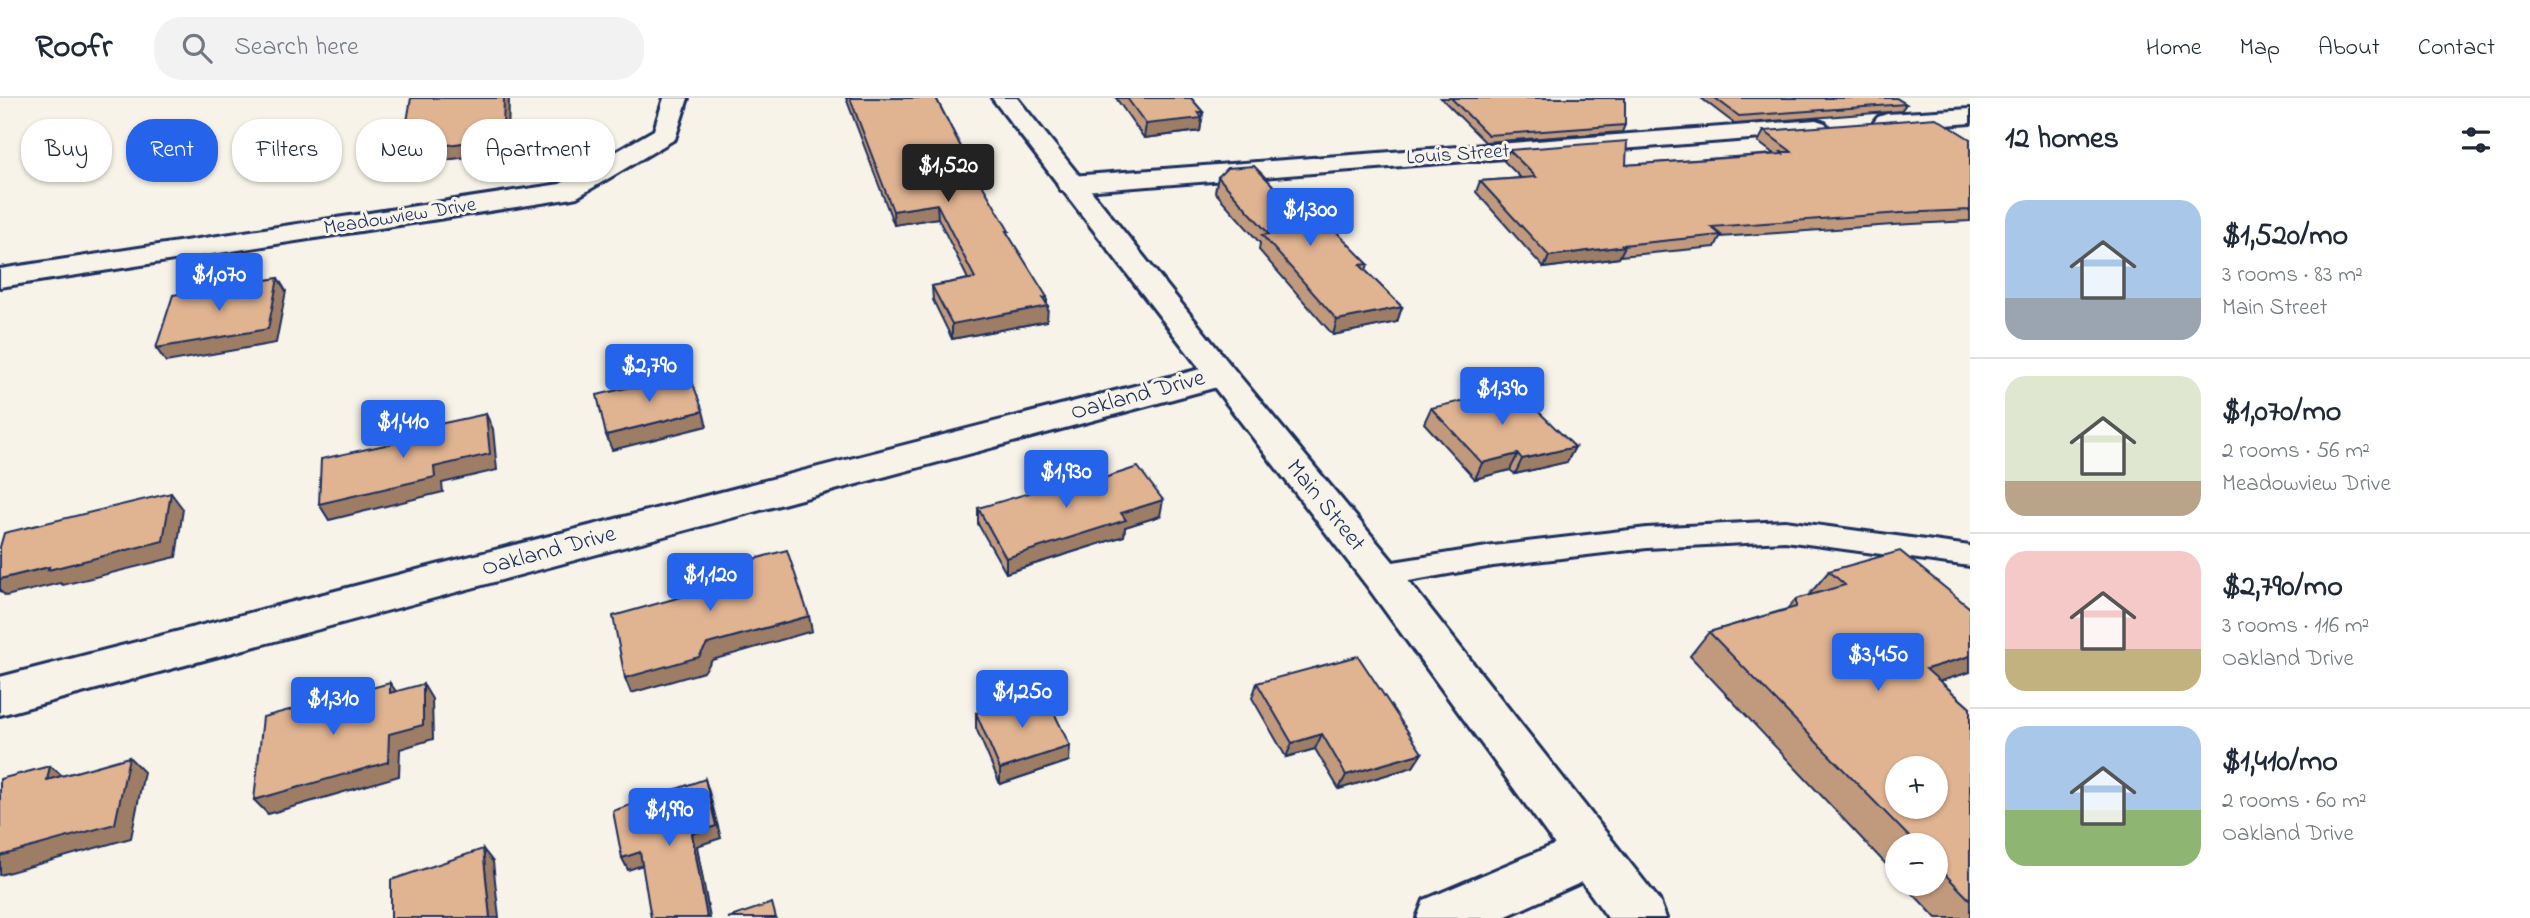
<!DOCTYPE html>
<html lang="en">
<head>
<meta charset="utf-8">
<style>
  :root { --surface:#fff; --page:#f2f2f3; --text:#1f2937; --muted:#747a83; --line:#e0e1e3; --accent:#2563eb }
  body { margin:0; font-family:"Indie Flower",sans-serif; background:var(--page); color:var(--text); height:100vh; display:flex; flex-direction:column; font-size:26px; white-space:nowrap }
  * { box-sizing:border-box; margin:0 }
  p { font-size:23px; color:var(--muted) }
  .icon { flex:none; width:38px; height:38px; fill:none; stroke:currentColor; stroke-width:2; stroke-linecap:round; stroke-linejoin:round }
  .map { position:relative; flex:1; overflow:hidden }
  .side { display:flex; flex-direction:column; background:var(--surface); width:560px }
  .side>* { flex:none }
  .banner { position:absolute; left:21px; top:21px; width:665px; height:63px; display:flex; gap:14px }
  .tools { position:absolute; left:1885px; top:658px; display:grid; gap:14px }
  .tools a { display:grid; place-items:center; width:63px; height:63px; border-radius:50%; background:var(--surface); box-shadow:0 2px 5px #0004; font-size:35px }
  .price { position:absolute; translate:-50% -60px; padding:0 16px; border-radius:7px; background:var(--accent); color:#fff; font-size:23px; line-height:46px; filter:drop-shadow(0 2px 4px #0008) }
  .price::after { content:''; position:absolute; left:50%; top:42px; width:21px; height:16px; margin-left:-10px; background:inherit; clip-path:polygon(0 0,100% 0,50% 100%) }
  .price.on { background:#222; color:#fff }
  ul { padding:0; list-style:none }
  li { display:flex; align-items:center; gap:21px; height:175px; padding:0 35px }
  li+li { border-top:2px solid var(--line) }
  li span { display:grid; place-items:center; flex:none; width:196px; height:140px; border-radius:21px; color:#555 }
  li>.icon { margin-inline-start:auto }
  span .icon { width:84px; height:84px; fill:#fffc; stroke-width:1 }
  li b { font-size:30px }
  h2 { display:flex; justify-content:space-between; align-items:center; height:84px; padding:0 35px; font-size:30px }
  .tag { padding:0 24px; border-radius:28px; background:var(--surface); box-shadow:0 2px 5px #0004; font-size:24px; line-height:63px }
  .tag.on { background:var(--accent); color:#fff }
  header { display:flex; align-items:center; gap:42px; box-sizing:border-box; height:98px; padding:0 35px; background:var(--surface); border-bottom:2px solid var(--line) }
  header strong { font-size:33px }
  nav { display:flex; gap:38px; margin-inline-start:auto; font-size:24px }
  .search { width:490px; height:63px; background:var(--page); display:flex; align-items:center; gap:18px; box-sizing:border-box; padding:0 24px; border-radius:28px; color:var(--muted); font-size:26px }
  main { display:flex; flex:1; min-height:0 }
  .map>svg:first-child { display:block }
</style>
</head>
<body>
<header>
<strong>Roofr</strong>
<div class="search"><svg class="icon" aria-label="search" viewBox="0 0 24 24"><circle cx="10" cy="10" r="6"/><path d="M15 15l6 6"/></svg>Search here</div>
<nav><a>Home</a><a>Map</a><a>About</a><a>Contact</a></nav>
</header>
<main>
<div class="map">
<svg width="1970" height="820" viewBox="0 0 1970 820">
  <rect width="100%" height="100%" fill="#f7f3e8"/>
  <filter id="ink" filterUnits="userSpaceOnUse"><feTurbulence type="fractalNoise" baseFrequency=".0143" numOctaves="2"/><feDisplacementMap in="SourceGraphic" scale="14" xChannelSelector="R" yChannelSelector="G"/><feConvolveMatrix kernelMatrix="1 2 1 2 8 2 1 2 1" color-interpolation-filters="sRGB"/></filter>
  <g filter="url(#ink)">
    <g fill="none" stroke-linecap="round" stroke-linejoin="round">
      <!-- service casing -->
      <g stroke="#1b2f5e" stroke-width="6">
        <path id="service" d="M1785,423L1970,448V468L1785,443L1647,450L1493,468L1381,488L1371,485L1367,477L1371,469L1381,466L1493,448L1647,430Z"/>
      </g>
      <!-- minor casing -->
      <g stroke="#1b2f5e" stroke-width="6">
        <path id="minor" d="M664,0H688L675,41L577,99L567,101L0,189V171L560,86L654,32Z
          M1970,11V25L1887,32L1878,29L1874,24L1878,19L1887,16Z
          M1816,22L1825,25L1829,30L1825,35L1071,94L1061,92L1057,86L1061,80L1071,78Z
          M1220,266L1232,269L1237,277L1232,285L0,617V579Z
          M1591,731L1609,738L1616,755L1609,772L1502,820H1417L1424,802Z"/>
      </g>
      <!-- secondary casing -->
      <g stroke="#1b2f5e" stroke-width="6">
        <path id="secondary" d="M992,0H1017L1232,269L1395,466L1659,802L1666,820H1608L1367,488Z"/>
      </g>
      <!-- service -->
      <use href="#service" fill="#f7f3e8" fill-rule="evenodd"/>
      <!-- minor -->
      <use href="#minor" fill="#f7f3e8" fill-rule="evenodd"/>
      <!-- secondary -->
      <use href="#secondary" fill="#f7f3e8" fill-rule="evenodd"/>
    </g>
    <!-- wall -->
    <path fill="#c19a7d" stroke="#1b2f5e" stroke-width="2" d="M846,0H936L966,59L1009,138L1047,223L952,241L933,202L932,188L968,181L938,120L894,127Z
      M1116,0H1191L1203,14L1200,33L1144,40Z
      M1441,0H1625V27L1622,34L1485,44Z
      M1701,0H1896L1906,6L1901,13L1735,26Z
      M1764,33L1970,41V123L1893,127L1720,139L1715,149L1620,158L1619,160L1544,170L1476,94L1480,83L1521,80L1504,63L1509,52L1626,67L1774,56L1758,44Z
      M1218,79L1309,124L1368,166L1366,173L1402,209L1397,224L1333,237L1259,152L1260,145L1215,94Z
      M1431,310L1575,349L1567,364L1515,376L1510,372L1475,381L1424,325Z
      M1098,382L1160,418L1125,429L1124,438L1006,475L978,426V410Z
      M1829,473L1970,510V574L1940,583L1970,610V820H1936L1904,786H1936V747H1897V778L1690,558L1709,534L1787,511L1796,501L1808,498Z
      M1257,585L1422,655L1413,669L1339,691L1315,651L1286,659L1252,600Z
      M976,615L1069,663L1000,686L976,630Z"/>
    <!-- shaded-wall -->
    <path fill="#9d7d66" stroke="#1b2f5e" stroke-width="2" d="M504,0H509L508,43L476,47L475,58L408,67L402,53L471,33Z
      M1198,14H1203L1200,33L1144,40L1146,26Z
      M937,106L938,120L894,127L893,113Z
      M1625,148L1619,160L1544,170L1549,158Z
      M278,180L286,193L276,245L166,264L156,250Z
      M1047,199V208H1048L1047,223L952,241V226Z
      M1402,209L1397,224L1333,237L1337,222Z
      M703,313L707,328L612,352L606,337Z
      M486,316L493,331L497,372L442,385L443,394L329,422L319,406L434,369Z
      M1575,349L1567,364L1515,376L1522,361Z
      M1518,356L1510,372L1475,381L1482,365Z
      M171,395L183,411L176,459L63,487L60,485L6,498L0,493V481L49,469Z
      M1163,402L1160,418L1125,429L1124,438L1006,475V460L1121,415Z
      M809,518L812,533L712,562L704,574L631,595L625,580L707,546Z
      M1970,558V574L1901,595L1926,571Z
      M390,585L401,600L390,595Z
      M423,586L432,601L433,641L400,651L399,678L268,716L254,702Z
      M1322,636L1315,651L1286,659L1292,645Z
      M1070,648L1069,663L1000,686V671Z
      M1422,655L1413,669L1339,691L1346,677Z
      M129,659L144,674L131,740L0,777V758Z
      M50,668L68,682H47Z
      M705,681L709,694L721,740L697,748L710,820H707L692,736Z
      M483,751L493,764L499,820H490Z
      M640,754L646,766L628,772L622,760Z"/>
    <!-- building -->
    <path fill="#e0b391" stroke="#1b2f5e" stroke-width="2" fill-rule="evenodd" d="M411,0H504L503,29L471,33L470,44L402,53Z
      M850,0H936L966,59L1009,133H1006L1047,199L1043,200L1048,208L952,226L932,188L975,180L937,106L893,113Z
      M1127,0H1191L1203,14H1198L1202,20L1146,26Z
      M1451,0H1625V27L1488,37Z
      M1715,0H1896L1906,6L1739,18Z
      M1936,20L1970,41V112L1901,115L1711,129L1721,137L1623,147L1625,148L1549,158L1480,83L1536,79L1509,52L1627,43L1626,67L1783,56L1781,54H1792L1764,33Z
      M1254,68L1309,124L1324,121L1368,166L1360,167L1402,209L1337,222L1262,137L1269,136L1218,79L1227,70Z
      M278,180L268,231L156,250L173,197Z
      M689,275L703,313L606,337L597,297Z
      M1515,291L1575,349L1522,361L1518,356L1482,365L1431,310Z
      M486,316L490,356L434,369L435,379L319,406L321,361L431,337L430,328Z
      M1138,369L1163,402L1121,415L1126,422L1006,460L978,410L1094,376L1098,382Z
      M171,395L163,443L48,472L49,469L0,481V449L4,435Z
      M787,452L809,518L707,546L699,559L625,580L613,518L688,497L685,480Z
      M1900,453L1970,510V558L1926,571L1970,610V802L1936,767V747H1917L1709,534L1796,509V501L1845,487L1829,473ZM1897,670H1936V709H1897Z
      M1358,558L1422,655L1346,677L1322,636L1292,645L1257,585Z
      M390,585V595L423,586V627L389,636L388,664L254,702L263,619Z
      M1044,594L1070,648L1000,671L976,615Z
      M129,659L115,726L0,758V681L50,668L47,682Z
      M705,681L716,728L692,736L707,820H651L640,754L622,760L613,713Z
      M483,751L490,820H391V782Z
      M772,805L776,820H728Z"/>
  </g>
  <g text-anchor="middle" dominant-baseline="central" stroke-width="6" stroke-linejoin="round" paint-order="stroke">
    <!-- far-street labels -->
    <g font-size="21" fill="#1b2f5e" stroke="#f7f3e8">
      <text transform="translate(1458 57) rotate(-4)">Louis Street</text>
      <text transform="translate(400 119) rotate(-9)">Meadowview Drive</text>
    </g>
    <!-- street labels -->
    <g font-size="24" fill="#1b2f5e" stroke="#f7f3e8">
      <text transform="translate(1138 298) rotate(-15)">Oakland Drive</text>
      <text transform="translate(1325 408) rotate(51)">Main Street</text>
      <text transform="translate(549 454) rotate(-15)">Oakland Drive</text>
    </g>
  </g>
</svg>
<div class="tools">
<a>+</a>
<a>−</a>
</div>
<b class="price on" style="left:948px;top:106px">$1,520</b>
<b class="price" style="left:1310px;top:150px">$1,300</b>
<b class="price" style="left:219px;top:215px">$1,070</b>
<b class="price" style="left:649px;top:306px">$2,790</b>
<b class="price" style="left:1502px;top:329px">$1,390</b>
<b class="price" style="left:403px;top:362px">$1,410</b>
<b class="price" style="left:1066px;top:412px">$1,930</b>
<b class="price" style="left:710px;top:515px">$1,120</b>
<b class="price" style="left:1878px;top:595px">$3,450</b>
<b class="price" style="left:1022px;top:632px">$1,250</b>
<b class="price" style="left:333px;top:639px">$1,310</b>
<b class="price" style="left:669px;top:750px">$1,990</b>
<div class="banner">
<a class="tag">Buy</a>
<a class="tag on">Rent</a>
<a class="tag">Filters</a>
<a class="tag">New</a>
<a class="tag">Apartment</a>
</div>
</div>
<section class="side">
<h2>12 homes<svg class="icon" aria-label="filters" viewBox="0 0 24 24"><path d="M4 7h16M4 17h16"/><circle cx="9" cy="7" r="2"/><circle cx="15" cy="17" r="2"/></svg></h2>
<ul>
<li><span style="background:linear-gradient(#a9c7e8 70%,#9aa5b1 0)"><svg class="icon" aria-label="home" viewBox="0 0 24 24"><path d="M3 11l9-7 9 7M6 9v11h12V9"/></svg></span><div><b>$1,520/mo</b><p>3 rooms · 83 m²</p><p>Main Street</p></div></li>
<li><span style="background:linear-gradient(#dfe7d0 75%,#b9a48a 0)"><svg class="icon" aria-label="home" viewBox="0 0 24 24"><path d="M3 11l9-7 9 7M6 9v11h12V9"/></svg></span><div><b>$1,070/mo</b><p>2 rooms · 56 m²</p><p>Meadowview Drive</p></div></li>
<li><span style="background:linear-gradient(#f6c9c9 70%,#c2b280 0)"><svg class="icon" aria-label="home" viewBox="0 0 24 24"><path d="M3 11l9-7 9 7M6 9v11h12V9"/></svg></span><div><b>$2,790/mo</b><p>3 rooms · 116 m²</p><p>Oakland Drive</p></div></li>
<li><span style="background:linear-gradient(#a9c7e8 60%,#8fb573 0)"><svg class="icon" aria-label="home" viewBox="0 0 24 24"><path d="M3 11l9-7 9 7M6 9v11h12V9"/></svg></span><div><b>$1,410/mo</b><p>2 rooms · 60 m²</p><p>Oakland Drive</p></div></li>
</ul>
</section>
</main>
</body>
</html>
